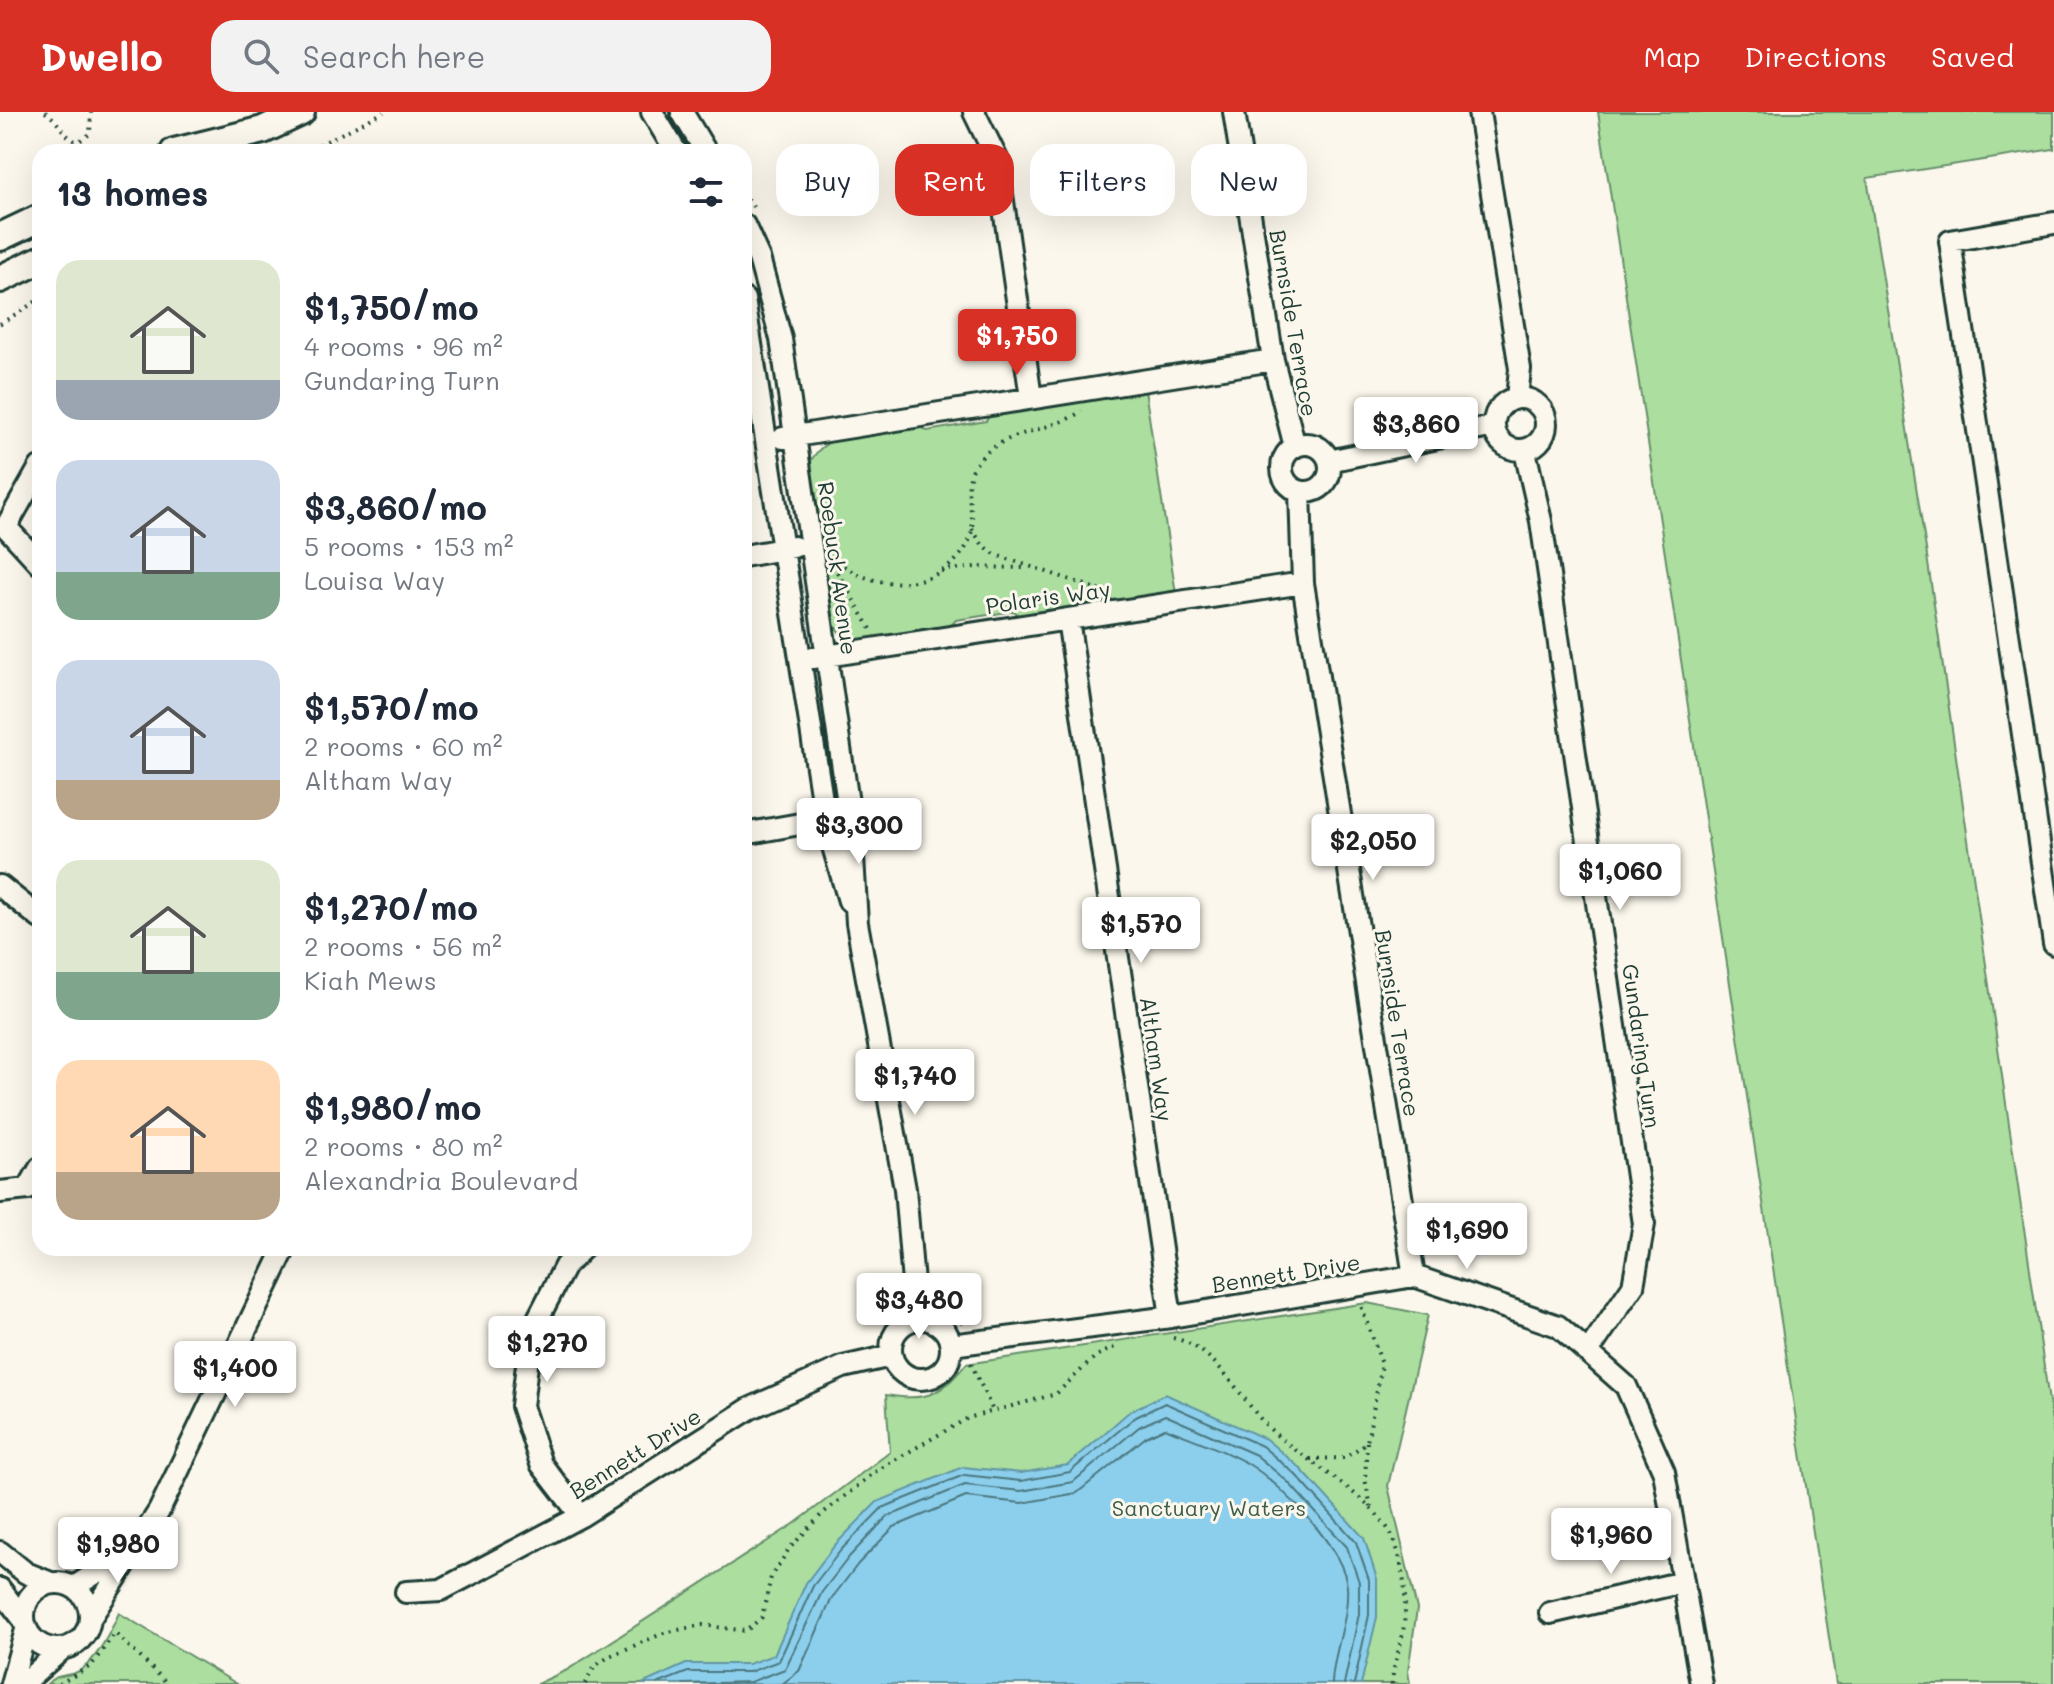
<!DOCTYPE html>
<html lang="en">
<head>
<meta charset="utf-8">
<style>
  :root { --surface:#fff; --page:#f2f2f3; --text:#1f2937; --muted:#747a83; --accent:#d93025 }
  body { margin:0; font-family:Mali,sans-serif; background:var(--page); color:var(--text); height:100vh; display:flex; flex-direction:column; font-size:30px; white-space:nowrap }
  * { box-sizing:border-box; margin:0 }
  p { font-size:26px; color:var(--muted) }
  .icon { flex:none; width:44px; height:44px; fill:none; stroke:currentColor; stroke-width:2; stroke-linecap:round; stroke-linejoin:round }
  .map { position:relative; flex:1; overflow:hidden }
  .side { position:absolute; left:32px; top:32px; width:720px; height:1112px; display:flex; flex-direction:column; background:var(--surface); border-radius:24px; box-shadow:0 8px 32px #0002 }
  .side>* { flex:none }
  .guide { position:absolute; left:776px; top:32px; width:760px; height:72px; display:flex; gap:16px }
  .price { position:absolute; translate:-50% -68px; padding:0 18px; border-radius:8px; background:#fff; color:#222; font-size:26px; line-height:52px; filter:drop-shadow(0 2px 4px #0008) }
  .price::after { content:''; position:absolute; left:50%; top:48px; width:24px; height:18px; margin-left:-12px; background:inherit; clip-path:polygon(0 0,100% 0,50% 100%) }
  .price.active { background:var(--accent); color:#fff }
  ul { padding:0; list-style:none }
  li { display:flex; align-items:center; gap:24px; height:200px; padding:0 24px }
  li span { display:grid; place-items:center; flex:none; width:224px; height:160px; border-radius:24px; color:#555 }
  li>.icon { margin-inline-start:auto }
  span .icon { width:96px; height:96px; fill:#fffc; stroke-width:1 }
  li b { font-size:34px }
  h2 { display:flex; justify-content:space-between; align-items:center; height:96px; padding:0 24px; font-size:34px }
  .chip { padding:0 28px; border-radius:24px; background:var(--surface); box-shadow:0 8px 32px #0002; font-size:28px; line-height:72px }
  .chip.active { background:var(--accent); color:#fff }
  header { display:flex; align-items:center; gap:48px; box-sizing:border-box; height:112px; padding:0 40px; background:var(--accent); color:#fff }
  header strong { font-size:38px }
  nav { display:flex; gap:44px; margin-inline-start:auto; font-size:28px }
  .search { width:560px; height:72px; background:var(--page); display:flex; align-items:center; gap:20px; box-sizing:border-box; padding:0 28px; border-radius:24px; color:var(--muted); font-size:30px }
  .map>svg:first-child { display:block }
</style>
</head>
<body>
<header>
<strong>Dwello</strong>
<div class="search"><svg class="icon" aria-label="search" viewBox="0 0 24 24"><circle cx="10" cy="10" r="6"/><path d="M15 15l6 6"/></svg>Search here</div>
<nav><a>Map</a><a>Directions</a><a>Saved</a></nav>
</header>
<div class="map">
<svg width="2054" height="1572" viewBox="0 0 2054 1572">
  <rect width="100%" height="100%" fill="#fbf7ec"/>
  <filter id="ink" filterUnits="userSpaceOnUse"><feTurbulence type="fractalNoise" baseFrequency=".0125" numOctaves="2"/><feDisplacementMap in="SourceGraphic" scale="16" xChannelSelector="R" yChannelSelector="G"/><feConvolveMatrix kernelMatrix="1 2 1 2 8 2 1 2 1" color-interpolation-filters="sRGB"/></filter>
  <g filter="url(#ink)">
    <!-- green -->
    <path fill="#acde9f" stroke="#668e6a" stroke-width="2" d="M1598,0H2054V37L1867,66L1926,437L2054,1324V1572H1836Z
      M1145,278L1176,482L1022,506L1014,499L956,508L948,517L860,530L840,521L830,507L807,361C816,314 881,319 920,314L927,319L986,309L990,303Z
      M1367,1191L1428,1203L1388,1374L1417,1497L1408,1559L1410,1572H537L567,1558L794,1412L890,1340L886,1283C927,1290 940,1283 966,1252Z
      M119,1501L237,1572H47C55,1562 66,1565 77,1560C96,1551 111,1519 119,1501Z"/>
    <!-- water -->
    <path fill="#8ccfed" stroke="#6095a3" stroke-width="2" d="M1165,1282L1266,1327L1300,1356L1364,1426L1377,1467V1505L1361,1572H642L686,1552H748L774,1543L806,1471L835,1433L877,1390L963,1355L1021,1361L1068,1353L1130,1299Z"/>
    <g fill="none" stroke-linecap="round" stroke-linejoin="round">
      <!-- shore -->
      <path stroke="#4b777e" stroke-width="2" d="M657,1572L688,1560H749L779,1549L813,1474L841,1438L882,1396L964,1363L1021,1369L1070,1360L1134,1306L1165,1291L1262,1334L1295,1362L1356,1430L1369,1468V1503L1354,1572
        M683,1572L750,1570L785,1557L822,1480L849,1445L887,1405L965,1373L1021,1379L1073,1370L1139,1315L1165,1303L1256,1343L1288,1370L1347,1435L1359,1470V1502L1344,1572
        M782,1572L799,1559L832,1486L858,1452L894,1415L966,1385L1022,1391L1077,1381L1146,1325L1165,1316C1192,1327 1225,1338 1250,1353C1281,1372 1345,1438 1347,1475C1349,1509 1333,1539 1332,1572"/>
      <!-- minor casing -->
      <g stroke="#1f3d34" stroke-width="26">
        <path id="minor" d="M652,0L676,40
          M682,0L706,40
          M974,0L997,47L1031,286
          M1234,0L1273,248L1295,335
          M1479,0L1520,257L1517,286
          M2054,111L1950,129L2054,832
          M744,113L759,146L781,227L851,712L857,811L905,1077L916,1206
          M744,187L825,707L849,789
          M1494 312a26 26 0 1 1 52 0a26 26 0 1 1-52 0Z
          M783,326L1273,248
          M1282 356a24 24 0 1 1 48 0a24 24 0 1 1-48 0Z
          M1525,339L1541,409L1644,1112L1633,1174L1588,1240
          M1329,349L1494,314
          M40,355L6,415L40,452
          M1300,379L1303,471L1414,1164
          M744,444L794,435
          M1068,507L1171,1205
          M813,546L1303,471
          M744,722L839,705
          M0,774L40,806
          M0,1080L28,1077L40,1056
          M891 1237a30 30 0 1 1 60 0a30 30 0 1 1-60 0Z
          M951,1233L1171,1205L1414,1164L1558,1214L1626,1274L1664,1360L1701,1572
          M581,1404L541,1352L522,1294L531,1220L565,1154L583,1136
          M0,1440L26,1461L51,1471
          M24 1504a33 33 0 1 1 66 0a33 33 0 1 1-66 0Z
          M74,1475L132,1438
          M0,1477L23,1507
          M406,1480L441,1478L581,1404L749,1297L843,1255L891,1244
          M1550,1501L1683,1470
          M91,1505L159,1399L285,1136
          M11,1572L26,1518
          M23,1572L61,1538"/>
      </g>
      <!-- major casing -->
      <g stroke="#1f3d34" stroke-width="32">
        <path id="major" d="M174,40L263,18L301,0
          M0,125L40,106
          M0,167L40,148"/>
      </g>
      <!-- path -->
      <path stroke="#1f3d34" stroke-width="4" stroke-dasharray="2 6" stroke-linecap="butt" d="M45,0C59,8 63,25 78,30L90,22L91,0
        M305,40L384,0
        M744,80L753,95
        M0,212L40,187
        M972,417L982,432L996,443L1107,480
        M832,443C864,481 939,481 966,435C985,403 951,375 983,344C1009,317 1052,320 1082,299
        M941,459L975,455L1024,456
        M837,460L871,517
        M934,1194L947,1206L963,1211
        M1173,1226C1215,1235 1239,1284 1266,1313C1300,1348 1380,1386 1396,1433C1404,1459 1407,1485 1404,1512C1402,1533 1393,1550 1392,1572
        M971,1251L992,1297
        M1367,1330L1365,1367L1372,1399
        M1310,1347L1345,1346L1367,1330L1382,1252L1360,1191
        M59,1572L91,1554L115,1521L168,1572
        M585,1572L595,1554L610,1544L664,1521L702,1513L746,1519L762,1505L771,1465L789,1437L822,1402L879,1357L968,1306L1056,1282L1096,1244L1117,1234"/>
      <!-- minor -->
      <use href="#minor" stroke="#fbf7ec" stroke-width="20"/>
      <!-- major -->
      <use href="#major" stroke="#fbf7ec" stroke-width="26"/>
    </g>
  </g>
  <g text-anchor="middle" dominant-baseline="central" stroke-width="6" stroke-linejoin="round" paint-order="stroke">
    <!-- street labels -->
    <g font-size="22" fill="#1f3d34" stroke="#fbf7ec">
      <text transform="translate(1294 211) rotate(80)">Burnside Terrace</text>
      <text transform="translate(838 456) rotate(82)">Roebuck Avenue</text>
      <text transform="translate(1048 485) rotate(-8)">Polaris Way</text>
      <text transform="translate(1398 911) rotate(81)">Burnside Terrace</text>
      <text transform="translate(1642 934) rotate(82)">Gundaring Turn</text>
      <text transform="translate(1157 947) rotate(82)">Altham Way</text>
      <text transform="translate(1286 1161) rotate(-9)">Bennett Drive</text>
      <text transform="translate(635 1341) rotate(-32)">Bennett Drive</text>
    </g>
    <!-- park labels -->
    <g font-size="22" fill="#3b5d49" stroke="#fbf7ec">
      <text x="1209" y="1395">Sanctuary Waters</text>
    </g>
  </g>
</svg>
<b class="price active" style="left:1017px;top:265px">$1,750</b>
<b class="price" style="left:1416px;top:353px">$3,860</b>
<b class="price" style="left:859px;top:754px">$3,300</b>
<b class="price" style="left:1373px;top:770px">$2,050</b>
<b class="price" style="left:1620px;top:800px">$1,060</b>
<b class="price" style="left:1141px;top:853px">$1,570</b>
<b class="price" style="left:915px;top:1005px">$1,740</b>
<b class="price" style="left:1467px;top:1159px">$1,690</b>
<b class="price" style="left:919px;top:1229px">$3,480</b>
<b class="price" style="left:547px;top:1272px">$1,270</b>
<b class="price" style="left:235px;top:1297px">$1,400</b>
<b class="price" style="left:1611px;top:1464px">$1,960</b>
<b class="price" style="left:118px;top:1473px">$1,980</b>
<div class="guide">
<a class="chip">Buy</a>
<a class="chip active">Rent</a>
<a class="chip">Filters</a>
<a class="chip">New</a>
</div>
<section class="side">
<h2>13 homes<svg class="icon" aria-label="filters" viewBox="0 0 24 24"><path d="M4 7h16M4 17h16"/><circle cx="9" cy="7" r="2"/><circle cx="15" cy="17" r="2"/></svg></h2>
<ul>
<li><span style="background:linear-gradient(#dfe7d0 75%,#9aa5b1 0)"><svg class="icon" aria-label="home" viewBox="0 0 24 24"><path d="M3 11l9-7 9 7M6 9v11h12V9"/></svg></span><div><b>$1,750/mo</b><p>4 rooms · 96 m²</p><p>Gundaring Turn</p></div></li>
<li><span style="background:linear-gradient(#c9d6e8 70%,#7fa58c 0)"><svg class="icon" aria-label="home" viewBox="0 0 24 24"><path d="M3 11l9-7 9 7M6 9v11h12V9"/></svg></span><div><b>$3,860/mo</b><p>5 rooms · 153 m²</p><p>Louisa Way</p></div></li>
<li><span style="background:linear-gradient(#c9d6e8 75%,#b9a48a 0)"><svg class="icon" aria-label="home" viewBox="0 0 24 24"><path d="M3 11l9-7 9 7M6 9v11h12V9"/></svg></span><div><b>$1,570/mo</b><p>2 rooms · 60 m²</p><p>Altham Way</p></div></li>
<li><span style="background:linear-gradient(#dfe7d0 70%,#7fa58c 0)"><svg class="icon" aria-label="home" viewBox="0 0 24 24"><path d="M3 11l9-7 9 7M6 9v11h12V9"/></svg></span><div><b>$1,270/mo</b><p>2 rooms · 56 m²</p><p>Kiah Mews</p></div></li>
<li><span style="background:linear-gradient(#ffd9b3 70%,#b9a48a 0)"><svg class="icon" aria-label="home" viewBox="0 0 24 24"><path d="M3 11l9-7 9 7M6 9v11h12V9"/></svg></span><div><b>$1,980/mo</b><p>2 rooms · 80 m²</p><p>Alexandria Boulevard</p></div></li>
</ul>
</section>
</div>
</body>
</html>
